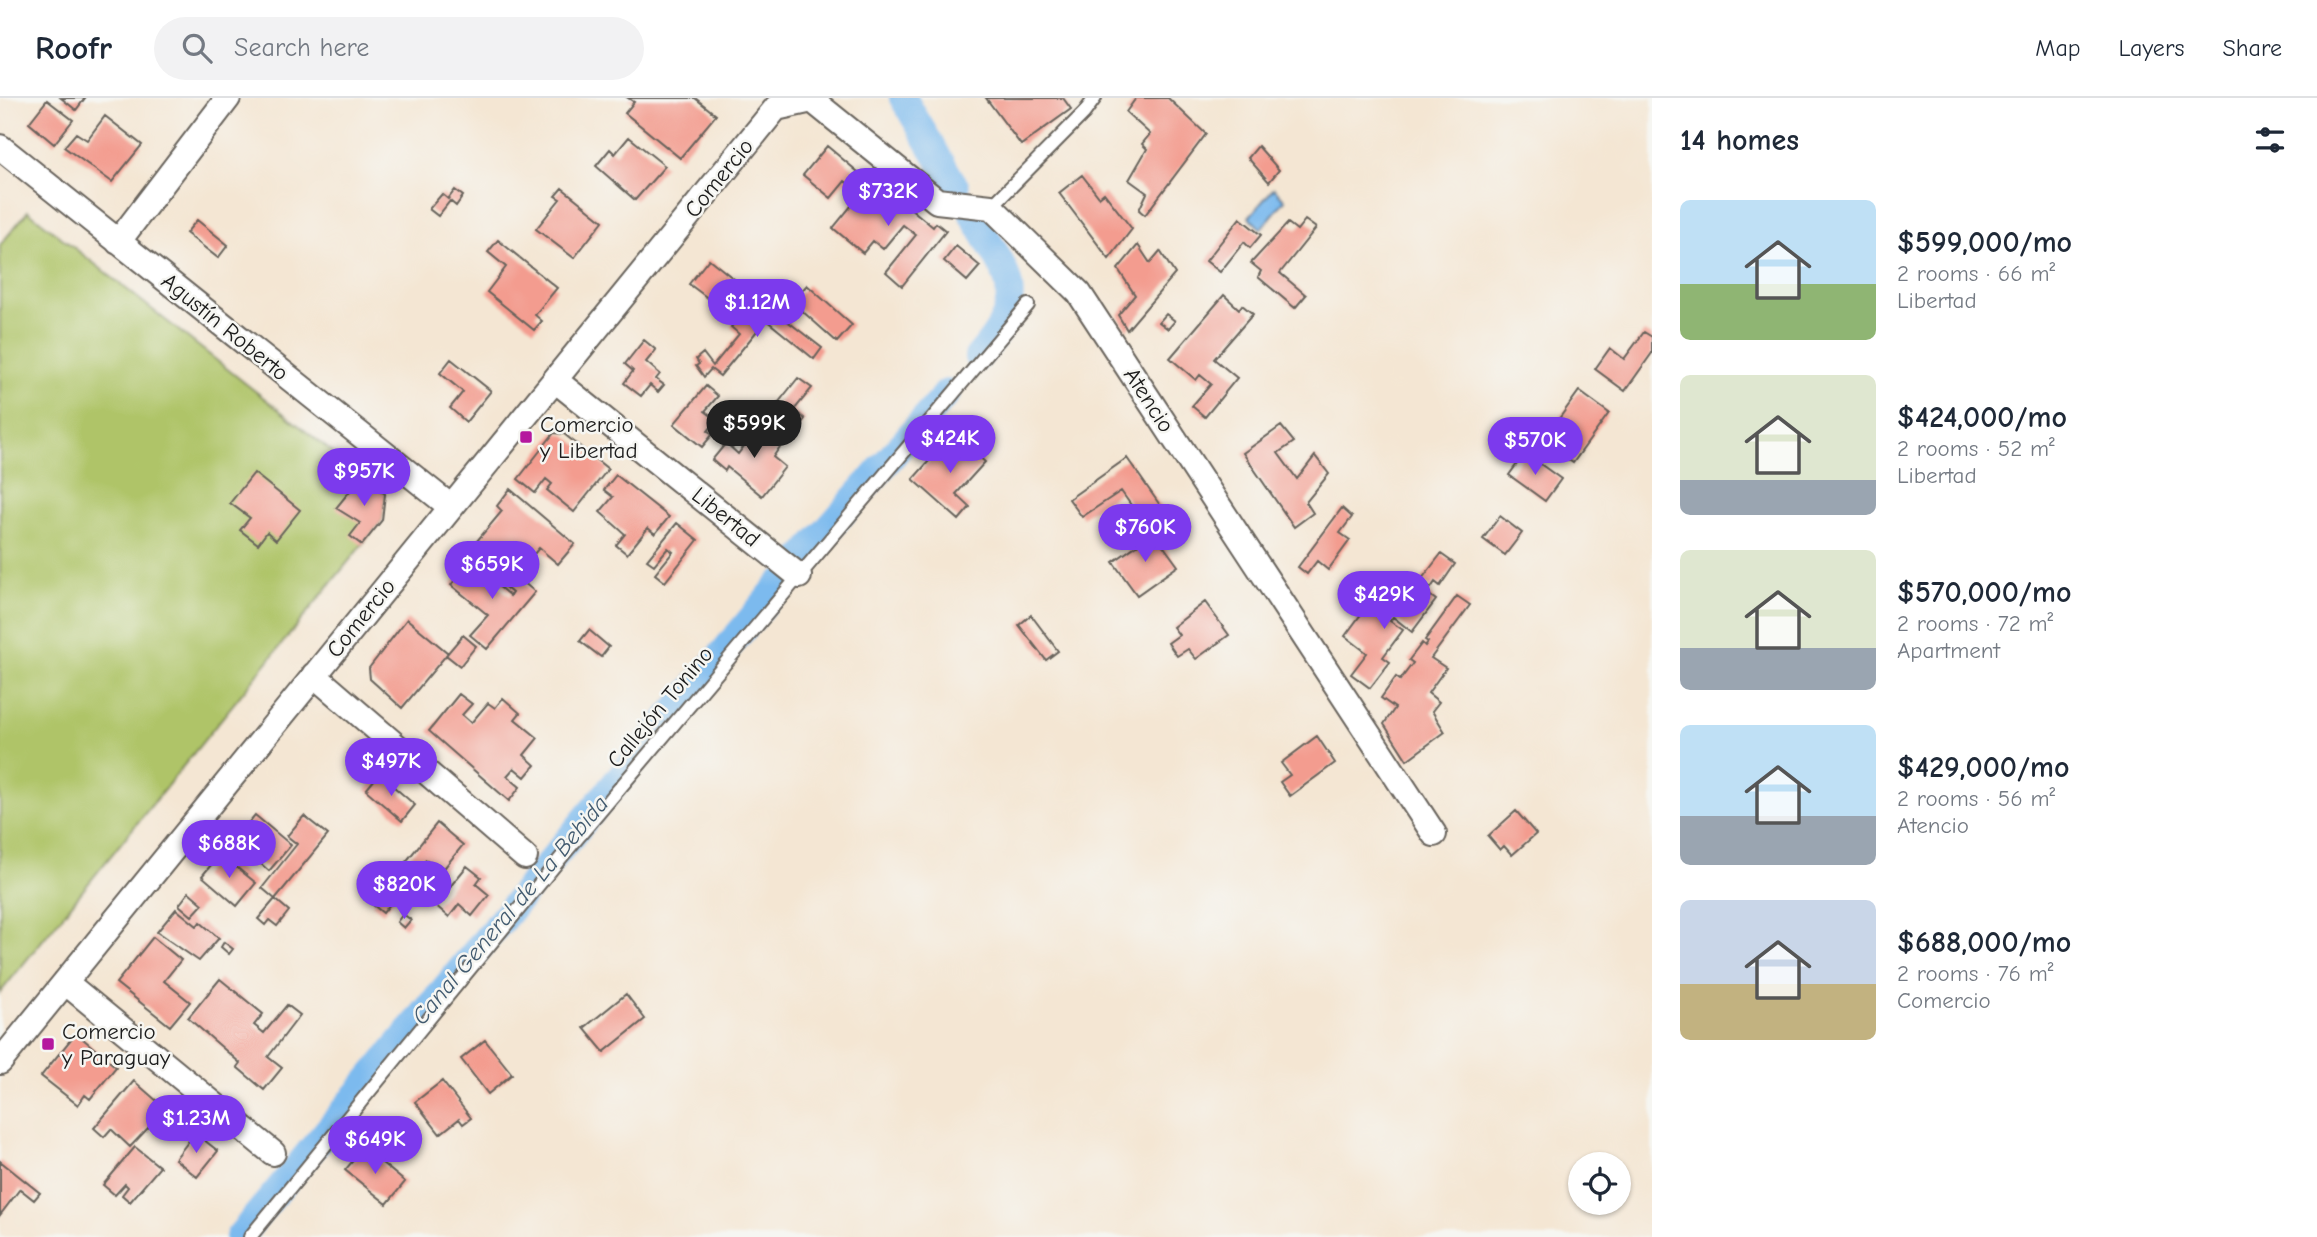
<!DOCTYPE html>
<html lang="en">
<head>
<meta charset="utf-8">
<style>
  :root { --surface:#fff; --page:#f2f2f3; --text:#1f2937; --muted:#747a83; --line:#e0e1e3; --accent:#7c3aed }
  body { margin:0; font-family:"Comic Neue",sans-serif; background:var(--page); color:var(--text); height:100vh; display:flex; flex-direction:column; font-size:26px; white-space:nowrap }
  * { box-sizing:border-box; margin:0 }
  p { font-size:23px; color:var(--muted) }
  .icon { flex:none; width:38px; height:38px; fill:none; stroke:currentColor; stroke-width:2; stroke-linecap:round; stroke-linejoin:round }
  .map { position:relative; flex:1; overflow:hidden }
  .side { display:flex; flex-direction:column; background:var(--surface); width:665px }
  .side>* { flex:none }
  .fabs { position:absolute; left:1568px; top:1054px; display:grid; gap:14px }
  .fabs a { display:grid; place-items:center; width:63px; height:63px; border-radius:50%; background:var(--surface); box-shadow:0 2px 5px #0004; font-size:35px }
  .price { position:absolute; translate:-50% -60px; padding:0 16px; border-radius:24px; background:var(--accent); color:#fff; font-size:23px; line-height:46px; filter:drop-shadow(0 2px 4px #0008) }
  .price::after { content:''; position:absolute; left:50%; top:42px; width:21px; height:16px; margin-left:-10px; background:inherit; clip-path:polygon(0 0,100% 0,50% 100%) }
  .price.on { background:#222; color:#fff }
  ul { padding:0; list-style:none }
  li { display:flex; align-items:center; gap:21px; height:175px; padding:0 28px }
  li span { display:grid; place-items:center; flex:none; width:196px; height:140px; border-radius:10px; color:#555 }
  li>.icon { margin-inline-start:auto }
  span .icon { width:84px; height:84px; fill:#fffc; stroke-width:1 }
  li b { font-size:30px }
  h2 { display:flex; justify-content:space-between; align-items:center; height:84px; padding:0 28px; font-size:30px }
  header { display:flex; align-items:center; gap:42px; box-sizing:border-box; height:98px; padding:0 35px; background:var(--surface); border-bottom:2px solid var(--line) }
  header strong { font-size:33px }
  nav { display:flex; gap:38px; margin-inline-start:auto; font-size:24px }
  .search { width:490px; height:63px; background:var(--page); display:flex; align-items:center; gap:18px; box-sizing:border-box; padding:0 24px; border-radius:38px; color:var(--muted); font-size:26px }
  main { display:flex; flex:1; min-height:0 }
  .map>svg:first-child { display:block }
</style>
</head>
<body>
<header>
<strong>Roofr</strong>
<div class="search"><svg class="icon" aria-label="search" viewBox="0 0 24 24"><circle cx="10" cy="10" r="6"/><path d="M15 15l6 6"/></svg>Search here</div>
<nav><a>Map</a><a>Layers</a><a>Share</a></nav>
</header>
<main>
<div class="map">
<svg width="1652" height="1139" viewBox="0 0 1652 1139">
  <rect width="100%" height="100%" fill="#f6f6f2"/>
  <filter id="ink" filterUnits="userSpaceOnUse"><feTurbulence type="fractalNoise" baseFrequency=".0143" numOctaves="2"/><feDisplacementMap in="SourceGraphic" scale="14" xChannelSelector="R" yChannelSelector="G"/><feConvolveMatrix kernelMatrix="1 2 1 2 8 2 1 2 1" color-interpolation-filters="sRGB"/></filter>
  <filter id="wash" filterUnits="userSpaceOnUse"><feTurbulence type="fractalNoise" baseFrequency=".00686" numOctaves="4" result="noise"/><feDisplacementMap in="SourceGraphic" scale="28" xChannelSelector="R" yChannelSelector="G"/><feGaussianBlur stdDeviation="1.57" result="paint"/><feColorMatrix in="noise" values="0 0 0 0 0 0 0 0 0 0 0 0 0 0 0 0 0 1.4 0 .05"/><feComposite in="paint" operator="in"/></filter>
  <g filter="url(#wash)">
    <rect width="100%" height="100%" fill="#f4e6d3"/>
    <!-- green -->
    <path fill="#afc468" stroke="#667042" stroke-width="2" d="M28,113L385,396L382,422L0,895V147Z"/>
    <!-- water -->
    <path fill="#7bbaee" stroke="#4c6b85" stroke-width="2" d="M1274,90L1285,102L1261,131L1249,119Z"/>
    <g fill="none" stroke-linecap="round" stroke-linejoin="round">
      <!-- canal -->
      <path stroke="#7bbaee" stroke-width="28" d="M903,0L956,90
        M973,117C1008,179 1032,197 978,259
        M802,461L947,295
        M239,1139L781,485"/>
    </g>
    <g id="blocks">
      <!-- building -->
      <path fill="#f39c8f" d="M61,0H85L76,12Z
        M628,0H695L716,17L680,60L625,15L634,4Z
        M986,0H1063L1071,11L1021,47Z
        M1136,0H1168L1206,36L1145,117L1139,112L1147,95L1129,82L1147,51L1142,46L1150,36L1126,14Z
        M47,2L73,22L54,46L29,25Z
        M105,18L142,47L112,84L64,49L76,35L87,42Z
        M629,39L665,68L635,102L596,68L610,51L615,56Z
        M827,48L858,74L849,86L845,83L831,100L803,77Z
        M1258,48L1279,72L1269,84L1248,60Z
        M1082,77L1099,99L1104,95L1132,131L1109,161L1059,95Z
        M874,80L933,129L936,125L946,133L902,188L886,174L916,137L903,127L883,151L873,143L863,155L833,130Z
        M562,90L603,123L574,160L536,131L560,101L555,98Z
        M455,92L463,98L456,108L450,103L438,118L429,111L442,96L448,101Z
        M1240,120L1261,137L1250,150L1244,144L1220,174L1206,163Z
        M197,122L228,147L218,160L186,135Z
        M1305,122L1316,130L1280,175L1306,197L1295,210L1258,179L1261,173L1251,165L1288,125L1297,132Z
        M498,142L557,190L535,217L542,223L534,232L487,194L506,169L488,154Z
        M1138,147L1150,165L1160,153L1175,176L1127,232L1118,217L1135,197L1118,171Z
        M956,148L980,168L967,183L944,163Z
        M709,161L744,189L732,205L720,196L713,204L689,186Z
        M807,187L852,227L837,244L792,204Z
        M1224,197L1239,211L1242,207L1253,216L1214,261L1237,280L1205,319L1192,308L1211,286L1200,277L1196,282L1170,260Z
        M764,205L822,250L814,261L766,222L720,278L711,271L704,279L696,268L699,266L696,261L703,255L713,268L739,236L731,229L740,218L748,225Z
        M1166,216L1175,223L1168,231L1159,224Z
        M1644,234L1652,239V255L1625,293L1595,271L1610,250L1624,261Z
        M644,242L656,252L646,264L660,276L656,281L664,287L658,294L650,287L641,298L624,285L633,273L625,266Z
        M451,261L491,293L466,324L450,310L463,294L440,275Z
        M798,280L812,290L794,312L805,321L790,340L766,320Z
        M706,288L718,298L705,313L717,322L708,333L713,336L702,349L674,326Z
        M1579,293L1609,315L1573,365L1543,343Z
        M762,325L784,343L773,359L785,369L762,398L727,369L725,373L712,362L726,345L738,356Z
        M1281,328L1294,344L1278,355L1297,381L1315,358L1329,376L1306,404L1313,415L1294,429L1243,355Z
        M554,335L564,336L608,371L574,414L547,392L552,386L546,381L535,395L518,381Z
        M953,336L985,364L956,396L970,409L959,422L913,381Z
        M1525,355L1561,381L1545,403L1509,377Z
        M1127,360L1162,410L1143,424L1121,393L1082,419L1069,401Z
        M254,375L300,412L276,442L267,434L258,446L240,432L250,420L230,405Z
        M616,377L669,419L655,436L648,430L627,456L616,447L625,436L600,414L613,399L604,392Z
        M362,378L385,396L382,422L362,447L350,438L360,425L336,410Z
        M510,391L575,446L558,466L539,450L528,463L512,450L500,464L476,444L502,413L497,408Z
        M1342,410L1352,419L1340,435L1350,442L1328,472L1317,463L1307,476L1298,469Z
        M1500,418L1522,435L1505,457L1483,441Z
        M677,425L698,442L665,484L655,476L673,454L668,450L654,467L647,462Z
        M1154,435L1178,468L1137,497L1113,464Z
        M1441,456L1455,466L1440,488L1435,484L1431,490L1421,482Z
        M470,464L510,498L512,495L500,485L510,473L535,494L487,551L470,537L488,517L451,487Z
        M1417,488L1436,502L1412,534L1393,519L1390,523L1403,532L1383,559L1390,564L1370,590L1351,576L1367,555L1345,538L1376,496L1398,512Z
        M1457,498L1470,507L1431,560L1446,570L1428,595L1439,604L1432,613L1445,634L1407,662L1384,626L1395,610L1381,600L1396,579L1400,582L1413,565L1409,562L1422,545L1425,548L1428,544L1425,542Z
        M1205,504L1229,537L1196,561L1188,551L1177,558L1168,545L1179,537L1173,529Z
        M1031,517L1058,553L1046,562L1019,527Z
        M407,521L448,555L402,610L370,581L369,570Z
        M589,532L609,549L601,559L580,543Z
        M463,537L476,548L460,568L446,557Z
        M459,596L472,606L462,617L471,625L488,605L495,610L503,600L520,615L515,621L538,640L524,657L535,667L525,679L514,670L507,678L520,689L509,703L429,633Z
        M1317,638L1335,665L1290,698L1280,684L1290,677L1281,665Z
        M379,676L415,707L402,723L366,692Z
        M1516,713L1536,736L1512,757L1504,748L1500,752L1488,738Z
        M255,717L291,747L269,773L234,742Z
        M304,718L328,737L275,801L289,813L277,828L269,822L265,827L258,821L275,801L262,790L297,746L287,738Z
        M437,725L463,747L441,774L426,762L415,775L432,788L423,800L406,786L383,815L372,806Z
        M220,756L256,785L237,808L202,778Z
        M467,768L481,779L476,786L489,797L472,818L459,806L449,819L435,807Z
        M189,794L203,806L192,818L179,807Z
        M176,811L197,828L200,824L219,840L199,863L157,834Z
        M403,816L411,822L404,830L397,824Z
        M153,839L181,862L164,883L190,904L170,928L116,885Z
        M224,844L233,851L229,856L221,849Z
        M220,881L263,916L254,927L264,935L287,907L300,917L268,959L282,970L264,992L237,969L240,965L188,920Z
        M626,896L645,921L604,954L584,930Z
        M76,935L116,969L90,1001L85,997L78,1007L41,978Z
        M485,942L512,976L488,996L461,961Z
        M134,983L166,1011L130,1049L111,1031L104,1039L94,1030Z
        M442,983L471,1020L463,1026L459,1021L440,1036L415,1004Z
        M195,1035L218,1053L197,1079L175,1061Z
        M135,1049L160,1069L130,1104L122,1097L128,1089L125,1086L115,1097L103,1087Z
        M364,1050L405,1084L387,1106L345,1072Z
        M0,1063L40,1095L34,1102L20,1091L0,1117Z"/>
    </g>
  </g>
  <g filter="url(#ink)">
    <use href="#blocks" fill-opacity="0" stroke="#68635c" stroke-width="2"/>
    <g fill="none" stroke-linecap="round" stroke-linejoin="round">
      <!-- service casing -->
      <g stroke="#68635c" stroke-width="16">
        <path id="service" d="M991,109L1084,15L1095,0
          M250,1139L564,756L1028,207"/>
      </g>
      <!-- minor casing -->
      <g stroke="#68635c" stroke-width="28">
        <path id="minor" d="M776,10L812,2L937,103L991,109L1079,195L1434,736
          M0,49L451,409
          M118,144L228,0
          M555,282L799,478
          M314,577L525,759
          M65,884L273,1055
          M0,964L776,10"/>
      </g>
      <!-- service -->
      <use href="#service" stroke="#fff" stroke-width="12"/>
      <!-- minor -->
      <use href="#minor" stroke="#fff" stroke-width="24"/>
    </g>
  </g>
  <!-- markers -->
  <g fill="#b5179e" stroke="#f6f6f2" stroke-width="2.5">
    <rect x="519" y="332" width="14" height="14" rx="3.5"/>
    <rect x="41" y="939" width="14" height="14" rx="3.5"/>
  </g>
  <g text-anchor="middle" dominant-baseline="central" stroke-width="5" stroke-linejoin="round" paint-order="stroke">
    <!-- street labels -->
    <g font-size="23" fill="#1c1c1c" stroke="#f6f6f2">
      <text transform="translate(719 80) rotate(-51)">Comercio</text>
      <text transform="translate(225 229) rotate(39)">Agustín Roberto</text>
      <text transform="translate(1149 302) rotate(57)">Atencio</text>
      <text transform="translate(726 419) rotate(39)">Libertad</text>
      <text transform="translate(361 520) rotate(-51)">Comercio</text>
      <text transform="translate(660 609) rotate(-50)">Callejón Tonino</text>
    </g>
    <!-- poi labels -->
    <g font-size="23" fill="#1c1c1c" stroke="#f6f6f2" text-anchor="start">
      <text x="540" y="326">Comercio<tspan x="540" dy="26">y Libertad</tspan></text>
      <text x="62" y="933">Comercio<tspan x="62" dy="26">y Paraguay</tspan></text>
    </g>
    <!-- water labels -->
    <g font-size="24" font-style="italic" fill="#425b70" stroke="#f6f6f2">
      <text transform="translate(510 812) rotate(-50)">Canal General de La Bebida</text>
    </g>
  </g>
</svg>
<div class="fabs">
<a><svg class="icon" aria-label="locate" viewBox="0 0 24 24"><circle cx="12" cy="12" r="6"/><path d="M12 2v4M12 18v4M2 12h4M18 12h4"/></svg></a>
</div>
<b class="price" style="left:888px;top:130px">$732K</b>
<b class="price" style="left:757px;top:241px">$1.12M</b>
<b class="price on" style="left:754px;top:362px">$599K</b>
<b class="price" style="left:950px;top:377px">$424K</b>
<b class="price" style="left:1535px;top:379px">$570K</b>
<b class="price" style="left:364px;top:410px">$957K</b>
<b class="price" style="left:1145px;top:466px">$760K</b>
<b class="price" style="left:492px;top:503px">$659K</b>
<b class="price" style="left:1384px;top:533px">$429K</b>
<b class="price" style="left:391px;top:700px">$497K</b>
<b class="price" style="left:229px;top:782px">$688K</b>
<b class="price" style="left:404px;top:823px">$820K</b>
<b class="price" style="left:196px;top:1057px">$1.23M</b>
<b class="price" style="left:375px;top:1078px">$649K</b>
</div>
<section class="side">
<h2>14 homes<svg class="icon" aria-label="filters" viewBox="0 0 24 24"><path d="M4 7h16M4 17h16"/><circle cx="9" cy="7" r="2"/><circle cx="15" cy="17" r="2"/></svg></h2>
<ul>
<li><span style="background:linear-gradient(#bfe0f5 60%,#8fb573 0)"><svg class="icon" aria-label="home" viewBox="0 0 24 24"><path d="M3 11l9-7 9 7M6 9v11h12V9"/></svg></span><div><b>$599,000/mo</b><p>2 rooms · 66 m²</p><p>Libertad</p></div></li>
<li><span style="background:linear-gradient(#dfe7d0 75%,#9aa5b1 0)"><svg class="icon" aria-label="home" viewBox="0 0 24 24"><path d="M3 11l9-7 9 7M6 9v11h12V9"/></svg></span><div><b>$424,000/mo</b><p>2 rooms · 52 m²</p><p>Libertad</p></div></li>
<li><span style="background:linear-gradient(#dfe7d0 70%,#9aa5b1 0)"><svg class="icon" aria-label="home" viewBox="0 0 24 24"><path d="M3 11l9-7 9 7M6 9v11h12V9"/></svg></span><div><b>$570,000/mo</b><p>2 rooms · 72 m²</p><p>Apartment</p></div></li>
<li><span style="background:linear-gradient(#bfe0f5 65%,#9aa5b1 0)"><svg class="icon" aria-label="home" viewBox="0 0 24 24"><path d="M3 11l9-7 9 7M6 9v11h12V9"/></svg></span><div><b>$429,000/mo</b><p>2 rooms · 56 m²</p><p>Atencio</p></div></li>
<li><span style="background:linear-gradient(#c9d6e8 60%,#c2b280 0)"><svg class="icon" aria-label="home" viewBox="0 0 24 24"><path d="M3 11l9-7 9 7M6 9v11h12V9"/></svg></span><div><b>$688,000/mo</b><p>2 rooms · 76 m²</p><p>Comercio</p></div></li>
</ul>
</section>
</main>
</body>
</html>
